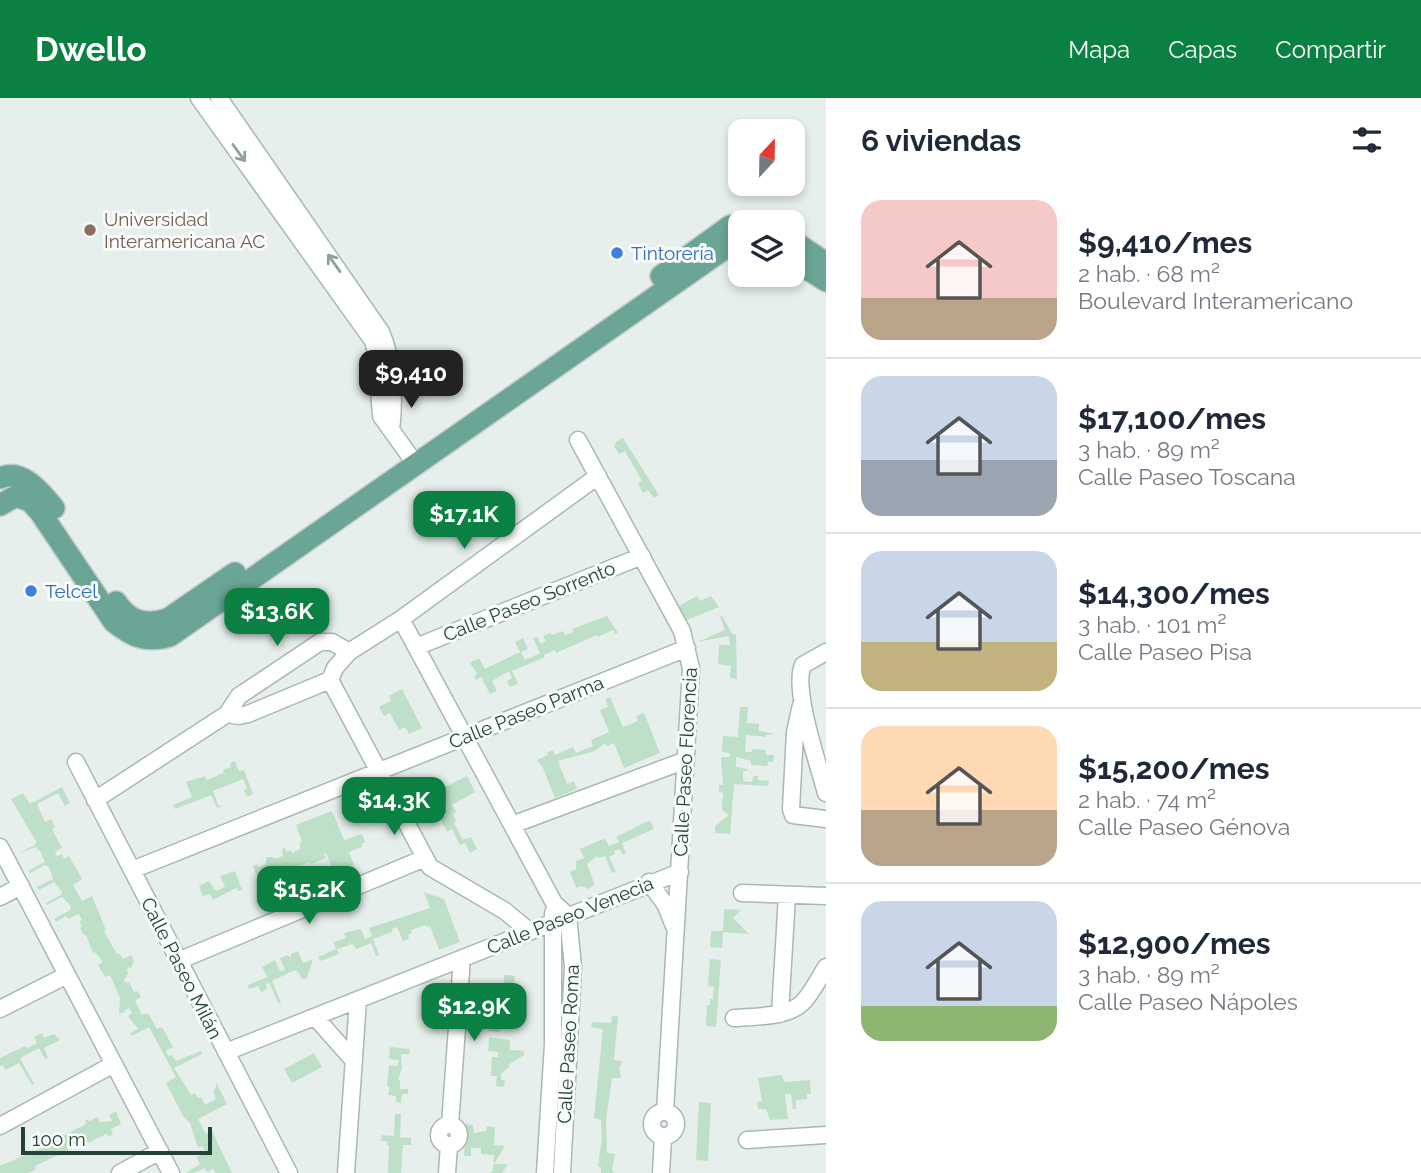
<!DOCTYPE html>
<html lang="es">
<head>
<meta charset="utf-8">
<style>
  :root { --surface:#fff; --page:#f2f2f3; --text:#1f2937; --muted:#747a83; --line:#e0e1e3; --accent:#0b8043 }
  body { margin:0; font-family:Raleway,sans-serif; background:var(--page); color:var(--text); height:100vh; display:flex; flex-direction:column; font-size:26px; white-space:nowrap }
  * { box-sizing:border-box; margin:0 }
  p { font-size:23px; color:var(--muted) }
  .icon { flex:none; width:38px; height:38px; fill:none; stroke:currentColor; stroke-width:2; stroke-linecap:round; stroke-linejoin:round }
  .map { position:relative; flex:1; overflow:hidden }
  .details { display:flex; flex-direction:column; background:var(--surface); width:595px }
  .details>* { flex:none }
  .needle { width:46px; rotate:22deg }
  .fabs { position:absolute; left:728px; top:21px; display:grid; gap:14px }
  .fabs a { display:grid; place-items:center; width:77px; height:77px; border-radius:14px; background:var(--surface); box-shadow:0 4px 10px #0003; font-size:35px }
  .scale { position:absolute; left:21px; bottom:18px; width:191px; box-sizing:border-box; padding-left:7px; border:4px solid #24423a; border-top:0; font-size:19px; line-height:24px; white-space:nowrap; color:#24423a; -webkit-text-stroke:5px #f7fbf9; paint-order:stroke }
  .price { position:absolute; translate:-50% -60px; padding:0 16px; border-radius:14px; background:var(--accent); color:#fff; font-size:23px; line-height:46px; filter:drop-shadow(0 2px 4px #0008) }
  .price::after { content:''; position:absolute; left:50%; top:42px; width:21px; height:16px; margin-left:-10px; background:inherit; clip-path:polygon(0 0,100% 0,50% 100%) }
  .price.on { background:#222; color:#fff }
  ul { padding:0; list-style:none }
  li { display:flex; align-items:center; gap:21px; height:175px; padding:0 35px }
  li+li { border-top:2px solid var(--line) }
  li span { display:grid; place-items:center; flex:none; width:196px; height:140px; border-radius:21px; color:#555 }
  li>.icon { margin-inline-start:auto }
  span .icon { width:84px; height:84px; fill:#fffc; stroke-width:1 }
  li b { font-size:30px }
  h2 { display:flex; justify-content:space-between; align-items:center; height:84px; padding:0 35px; font-size:30px }
  header { display:flex; align-items:center; gap:42px; box-sizing:border-box; height:98px; padding:0 35px; background:var(--accent); color:#fff }
  header strong { font-size:33px }
  nav { display:flex; gap:38px; margin-inline-start:auto; font-size:24px }
  main { display:flex; flex:1; min-height:0 }
  .map>svg:first-child { display:block }
</style>
</head>
<body>
<header>
<strong>Dwello</strong>
<nav><a>Mapa</a><a>Capas</a><a>Compartir</a></nav>
</header>
<main>
<div class="map">
<svg width="826" height="1075" viewBox="0 0 826 1075">
  <rect width="100%" height="100%" fill="#e6efeb"/>
  <!-- green -->
  <path fill="#bfe0c8" d="M623,340L659,397L654,400L648,392L643,395L638,386L642,383L625,353L619,356L614,348L616,344Z
    M697,498L700,503L711,498L719,509L687,522L679,508Z
    M607,518L618,535L615,536L613,532L598,539L597,537L556,555L555,552L544,557L545,559L512,573L518,586L510,589L507,583L512,580L509,573L492,583L497,593L490,596L481,579L476,582L474,578L477,576L470,565L479,560L485,571L520,554L515,544L523,540L528,551L521,554L525,562L540,555L533,540L537,539L541,546L546,543L543,538L551,535L552,537L563,533L565,537L573,534L572,531Z
    M722,518L733,537L736,536L737,581L730,580L731,568L718,566L719,547H730L729,538L697,544L725,532L720,519Z
    M402,591L422,630L409,636L405,629L399,632L390,615L384,618L379,609L391,603L389,598Z
    M610,599L623,629L638,623L636,618L644,615L660,655L624,670L614,645L607,648L605,645L595,653L558,663L567,686L574,683L577,691L555,700L542,668L537,662L548,657L547,655L553,652L555,657L573,649L576,655L593,648L591,642L609,634L600,612L608,609L605,601Z
    M740,609H748L747,625L759,626V633L775,636L766,637V639L746,637L745,654H752V651L766,652V657H774L773,664H768L767,668L751,667V663L736,659V669L748,671L747,673H743V683L752,684L753,678H758V682L769,683L768,688L734,686L730,736L715,735V728L729,717L722,712L723,695L719,694V687H723L721,659H730V655L722,654L723,638L738,639Z
    M235,663L239,673L244,672L253,696L247,699L244,692L247,690L243,681L213,693L218,707L222,708L217,710L211,697L175,711L173,707L192,699L186,684L205,678L207,682L223,675V672L231,669L230,665Z
    M467,678L475,694L452,707L456,714L453,716L456,723L454,725L463,742L471,739L477,751L470,755L465,745L460,747L452,731L447,734L440,720L446,717L445,713L448,711L438,694L416,704L413,692L432,683L437,693Z
    M62,689L70,705L65,708L58,695L37,706L45,724L51,721L55,729L52,731L62,750L55,754L57,758L62,756L64,761L69,758L82,781L73,787L82,803L92,798L106,832L104,833L117,856L119,855L123,861L131,857L134,863L131,870L128,869L127,873L129,874L124,882L126,885L129,884L134,894L138,893L141,899L135,903L142,917L148,915L157,931L162,929L173,949L166,953L168,958L172,957L176,963L201,953L202,956L174,970L191,997L195,995L198,1000L201,999L205,1007L216,1001L213,993L216,990V984L227,1006L198,1021L206,1036L212,1033L232,1075H216L213,1071L207,1074L205,1070L194,1075H186L200,1066L196,1059L206,1054L202,1048L198,1050L190,1025L183,1018L166,985L176,979L149,929L132,938L130,935L138,931L128,918L132,915L129,909L123,915H119L120,900L110,877L105,879L98,867L103,864L95,854L93,855L86,837H84L80,830L82,829L79,823L82,822L79,816L68,821L66,818L56,824L54,821L70,812L71,808L62,799L47,807L46,805L61,797L62,794L54,784L39,792L37,789L53,781L49,769L45,767L30,775L28,773L45,764L40,753L36,749L19,755L35,747L36,743L11,701L23,695L30,706Z
    M332,713L344,742L362,736L365,744L362,746V749L349,754L356,773L337,781L326,755L324,756L326,760L311,766L310,764L276,776L273,770L256,777L253,768L257,766L258,769L266,766V759H273L275,761L283,758L282,751L285,750L287,754L291,752L292,755L300,751V745L302,744L296,727Z
    M650,722L654,731L622,745L626,755L623,757L619,751L614,753L615,756L609,759L616,774L612,775L605,758L599,760L597,758L587,766L595,787L588,791L582,788L576,790L570,774L576,771V763L584,760L580,751L603,741L606,742L609,748L619,744L616,739Z
    M235,773L242,792L238,793L236,790L213,802L210,796L203,798L199,788L209,783L216,793L225,789L220,778Z
    M424,794L444,801L460,844L439,852L430,828L427,829L426,827L411,832L412,835L408,837L409,841L403,843L397,829L392,831V834L373,841L379,857L376,858L371,845L356,851L353,846L337,851L339,856L320,863L318,859L336,851L334,844L346,840L344,835L361,831L365,841L372,838L369,830L430,810Z
    M724,811L741,812L733,820L749,836L723,834L722,850L710,849L711,833H723Z
    M298,853L303,865L313,861L307,880L302,882L299,875L295,872L272,883L281,905L279,906L269,885L266,886L267,891L261,894L258,888L249,891L248,887L267,879L262,869L275,862L280,873L285,872L280,860L288,857L289,859H291V856Z
    M710,861L721,862L716,929L706,928L707,907H710V901H713L714,889L708,888Z
    M504,877L515,878L513,896L510,897L509,909L512,910L511,916L502,915L500,934L489,933L490,921H493L495,903H498L499,885H504Z
    M612,918H618L614,962L622,963L621,968L619,969L621,980H612L606,1022L607,1055L615,1056L612,1073L614,1075H601V1069H598L602,1040L601,1022L594,1020L603,931L591,929L592,924L611,925Z
    M42,935L44,940L54,936L60,942L44,950L48,960L45,961L39,950L20,960L34,986L32,987L19,965L6,972L2,967L0,968V960L25,948L27,950L37,945L34,939Z
    M489,939L510,942V952L524,953V957L508,967L510,968L501,976V982H505L504,989L496,988L497,978H491L492,959H498V954L488,953Z
    M390,949L410,951L409,956H401L402,970L398,982L400,983V991H408V996H402L401,1005L396,1004V998L388,997L390,989L387,988L389,967L398,968L399,962L389,961Z
    M314,955L322,969L292,985L284,971Z
    M782,977L784,984L810,982L811,996H807V1001L796,1002V1011H793L791,996H785L788,1021L770,1022L766,1011H758L757,1004L762,1003L758,980Z
    M699,1004L711,1005L708,1063L696,1062Z
    M116,1013L121,1026L111,1031L113,1036L109,1039L106,1036L88,1045L84,1040L67,1049L69,1052L35,1068L36,1071L29,1075H0V1068L62,1041L61,1039L86,1026L85,1023L88,1021L89,1024L97,1019L100,1024L112,1023L109,1017Z
    M395,1016H401L400,1039L411,1040V1047H403L401,1075H388L389,1047H387V1043H381L382,1037L394,1038Z
    M465,1026L473,1027L474,1035L486,1033L487,1028L495,1029L494,1047L505,1048L494,1066H508L502,1075H489L493,1073L494,1057L481,1056V1050H471V1058H464Z"/>
  <g fill="none" stroke-linecap="round" stroke-linejoin="round">
    <!-- minor casing -->
    <g stroke="#a8b8b2" stroke-width="19">
      <path id="minor" d="M199,0L373,243L376,254L381,318L409,357
        M219,0L381,234C393,260 395,303 391,332
        M578,342L682,533L691,570L665,1014
        M401,521L554,805L568,818L573,869L562,1075
        M416,549L642,458
        M826,554L803,567C792,591 819,668 826,695
        M330,582L430,769L505,813L529,833
        M801,607L795,634L791,711L793,717L826,721
        M227,616L239,618L248,616L330,582L335,570L349,554L401,521L598,378
        M76,664L289,1075
        M95,702L227,616L239,598L320,544H332L349,554
        M512,727L686,662
        M0,749L171,1075
        M132,772L687,550
        M649,784L665,806L674,828
        M742,795L826,798
        M0,799L21,788
        M178,863L425,760
        M0,911L67,877
        M780,916L787,797
        M315,919L354,963
        M734,920C756,918 789,920 804,903C813,893 819,880 826,869
        M226,954L680,774
        M652 1026a12 12 0 1 1 24 0a12 12 0 1 1-24 0Z
        M439 1037a10 10 0 1 1 20 0a10 10 0 1 1-20 0Z
        M450,1027L462,860
        M0,1028L114,966
        M747,1042L826,1037
        M120,1075L160,1053
        M346,1075L358,902
        M447,1075L449,1047
        M545,1075L553,946V815
        M661,1075L663,1039"/>
    </g>
    <!-- major casing -->
    <g stroke="#c2cac8" stroke-width="24">
      <path id="major" d="M793,143L826,165
        M793,162L826,183
        M661,178L730,128L740,126
        M0,380C22,370 41,394 54,410
        M0,407L16,398L30,403L40,414L114,524C133,539 146,545 170,538L727,149L740,142
        M116,504C129,524 146,528 168,521L235,475"/>
    </g>
    <!-- minor -->
    <use href="#minor" stroke="#fff" stroke-width="16"/>
    <!-- major -->
    <use href="#major" stroke="#6aa596" stroke-width="21"/>
  </g>
  <!-- one-way arrows -->
  <defs><path id="oneway-shaft" d="M-6 0H5M1.5-3L5.5 0L1.5 3" fill="none" stroke-width="1.6" stroke-linecap="round" stroke-linejoin="round" transform="scale(1.75)"/></defs>
  <g stroke="#92a09c">
    <use href="#oneway-shaft" transform="translate(239 55) rotate(54)"/>
    <use href="#oneway-shaft" transform="translate(334 165) rotate(-125)"/>
  </g>
  <!-- markers -->
  <circle fill="#8d6e63" stroke="#f7fbf9" stroke-width="2.5" cx="90" cy="132" r="7"/>
  <g fill="#3f7fe0" stroke="#f7fbf9" stroke-width="2.5">
    <circle cx="617" cy="155" r="7"/>
    <circle cx="31" cy="493" r="7"/>
  </g>
  <g text-anchor="middle" dominant-baseline="central" stroke-width="6" stroke-linejoin="round" paint-order="stroke">
    <!-- education labels -->
    <g font-size="19" fill="#785e54" stroke="#f7fbf9" text-anchor="start">
      <text x="104" y="121">Universidad<tspan x="104" dy="22">Interamericana AC</tspan></text>
    </g>
    <!-- shop labels -->
    <g font-size="19" fill="#366cbe" stroke="#f7fbf9" text-anchor="start">
      <text x="631" y="155">Tintorería</text>
      <text x="45" y="493">Telcel</text>
    </g>
    <!-- street labels -->
    <g font-size="19" fill="#24423a" stroke="#f7fbf9">
      <text transform="translate(529 503) rotate(-22)">Calle Paseo Sorrento</text>
      <text transform="translate(526 614) rotate(-22)">Calle Paseo Parma</text>
      <text transform="translate(685 664) rotate(-87)">Calle Paseo Florencia</text>
      <text transform="translate(570 817) rotate(-22)">Calle Paseo Venecia</text>
      <text transform="translate(182 870) rotate(63)">Calle Paseo Milán</text>
      <text transform="translate(568 946) rotate(-87)">Calle Paseo Roma</text>
    </g>
  </g>
</svg>
<div class="fabs">
<a><svg class="needle" viewBox="-14 -14 28 28"><path d="M0-13l5 13h-10z" fill="#e53935"/><path d="M0 13l5-13h-10z" fill="#747a83"/></svg></a>
<a><svg class="icon" aria-label="layers" viewBox="0 0 24 24"><path d="M12 4l9 5-9 5-9-5zM3 14l9 5 9-5"/></svg></a>
</div>
<div class="scale">100 m</div>
<b class="price on" style="left:411px;top:312px">$9,410</b>
<b class="price" style="left:464px;top:453px">$17.1K</b>
<b class="price" style="left:277px;top:550px">$13.6K</b>
<b class="price" style="left:394px;top:739px">$14.3K</b>
<b class="price" style="left:309px;top:828px">$15.2K</b>
<b class="price" style="left:474px;top:945px">$12.9K</b>
</div>
<section class="details">
<h2>6 viviendas<svg class="icon" aria-label="filters" viewBox="0 0 24 24"><path d="M4 7h16M4 17h16"/><circle cx="9" cy="7" r="2"/><circle cx="15" cy="17" r="2"/></svg></h2>
<ul>
<li><span style="background:linear-gradient(#f6c9c9 70%,#b9a48a 0)"><svg class="icon" aria-label="home" viewBox="0 0 24 24"><path d="M3 11l9-7 9 7M6 9v11h12V9"/></svg></span><div><b>$9,410/mes</b><p>2 hab. · 68 m²</p><p>Boulevard Interamericano</p></div></li>
<li><span style="background:linear-gradient(#c9d6e8 60%,#9aa5b1 0)"><svg class="icon" aria-label="home" viewBox="0 0 24 24"><path d="M3 11l9-7 9 7M6 9v11h12V9"/></svg></span><div><b>$17,100/mes</b><p>3 hab. · 89 m²</p><p>Calle Paseo Toscana</p></div></li>
<li><span style="background:linear-gradient(#c9d6e8 65%,#c2b280 0)"><svg class="icon" aria-label="home" viewBox="0 0 24 24"><path d="M3 11l9-7 9 7M6 9v11h12V9"/></svg></span><div><b>$14,300/mes</b><p>3 hab. · 101 m²</p><p>Calle Paseo Pisa</p></div></li>
<li><span style="background:linear-gradient(#ffd9b3 60%,#b9a48a 0)"><svg class="icon" aria-label="home" viewBox="0 0 24 24"><path d="M3 11l9-7 9 7M6 9v11h12V9"/></svg></span><div><b>$15,200/mes</b><p>2 hab. · 74 m²</p><p>Calle Paseo Génova</p></div></li>
<li><span style="background:linear-gradient(#c9d6e8 75%,#8fb573 0)"><svg class="icon" aria-label="home" viewBox="0 0 24 24"><path d="M3 11l9-7 9 7M6 9v11h12V9"/></svg></span><div><b>$12,900/mes</b><p>3 hab. · 89 m²</p><p>Calle Paseo Nápoles</p></div></li>
</ul>
</section>
</main>
</body>
</html>
